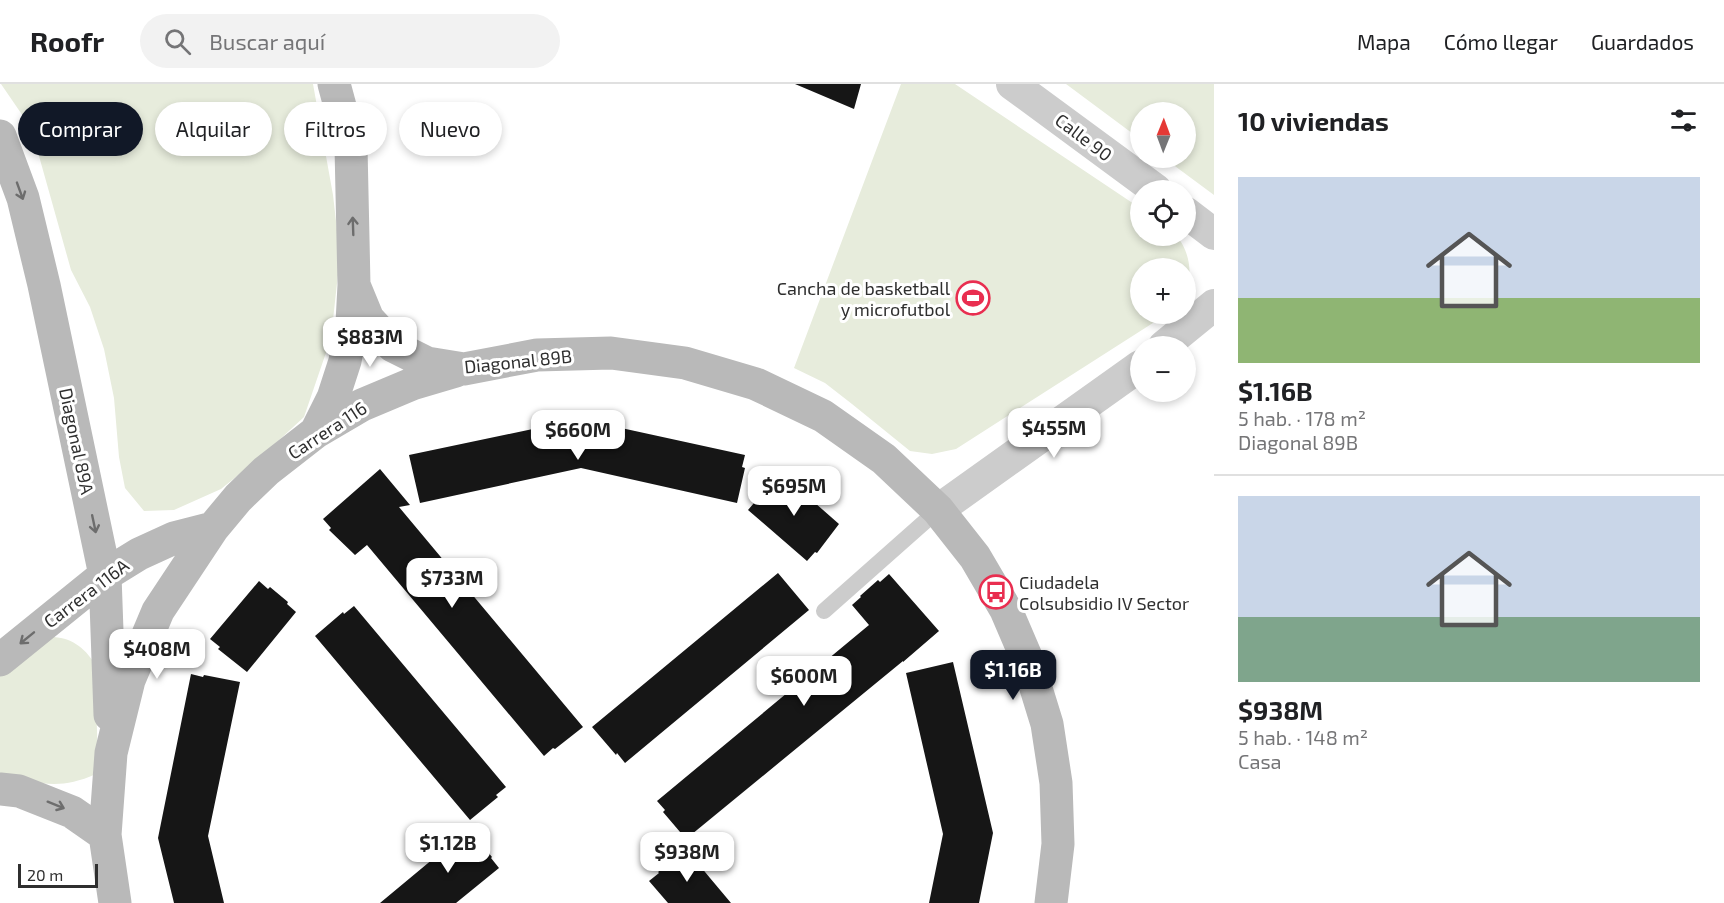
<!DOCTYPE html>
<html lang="es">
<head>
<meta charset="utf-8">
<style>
  :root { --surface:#fff; --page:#f2f2f2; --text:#202124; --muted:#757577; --line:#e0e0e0; --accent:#111827 }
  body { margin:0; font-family:"Exo 2",sans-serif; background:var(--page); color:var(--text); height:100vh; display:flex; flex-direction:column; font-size:22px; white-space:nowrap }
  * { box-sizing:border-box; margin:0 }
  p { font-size:20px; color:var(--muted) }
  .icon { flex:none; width:33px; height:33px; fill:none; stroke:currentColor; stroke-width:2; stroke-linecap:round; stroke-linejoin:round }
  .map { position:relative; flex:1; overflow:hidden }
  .drawer { display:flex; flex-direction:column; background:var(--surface); width:510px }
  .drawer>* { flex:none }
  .top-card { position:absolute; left:18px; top:18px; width:570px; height:54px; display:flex; gap:12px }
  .needle { width:39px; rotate:1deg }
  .fabs { position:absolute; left:1130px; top:18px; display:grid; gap:12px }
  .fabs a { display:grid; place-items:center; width:66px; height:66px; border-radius:50%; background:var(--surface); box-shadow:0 3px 9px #0003; font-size:30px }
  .scale { position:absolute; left:18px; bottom:15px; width:80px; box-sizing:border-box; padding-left:6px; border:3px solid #2f2f2f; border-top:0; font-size:16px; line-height:21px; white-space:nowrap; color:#2f2f2f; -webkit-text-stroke:4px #fff; paint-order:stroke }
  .price { position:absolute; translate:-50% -51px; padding:0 14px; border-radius:12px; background:#fff; color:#222; font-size:20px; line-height:39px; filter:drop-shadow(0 2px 3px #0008) }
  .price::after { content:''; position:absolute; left:50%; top:36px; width:18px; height:14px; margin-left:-9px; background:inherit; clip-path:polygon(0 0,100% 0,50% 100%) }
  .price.current { background:var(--accent); color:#fff }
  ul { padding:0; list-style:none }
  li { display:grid; align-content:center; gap:12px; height:318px; padding:0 24px }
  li+li { border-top:2px solid var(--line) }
  li span { display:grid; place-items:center; height:186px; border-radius:0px; color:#555 }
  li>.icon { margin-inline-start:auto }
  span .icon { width:108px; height:108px; fill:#fffc; stroke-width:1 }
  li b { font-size:26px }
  h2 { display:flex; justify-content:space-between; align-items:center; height:72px; padding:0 24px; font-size:26px }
  .tag { padding:0 21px; border-radius:27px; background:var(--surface); box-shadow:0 3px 9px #0003; font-size:21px; line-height:54px }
  .tag.current { background:var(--accent); color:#fff }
  header { display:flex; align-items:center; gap:36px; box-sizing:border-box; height:84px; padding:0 30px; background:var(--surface); border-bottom:2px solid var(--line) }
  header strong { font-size:28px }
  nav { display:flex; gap:33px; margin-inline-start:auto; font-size:21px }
  .search { width:420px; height:54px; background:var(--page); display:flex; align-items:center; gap:15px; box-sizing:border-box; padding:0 21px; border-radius:33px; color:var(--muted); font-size:22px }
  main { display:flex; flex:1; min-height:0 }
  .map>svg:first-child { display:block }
</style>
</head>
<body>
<header>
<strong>Roofr</strong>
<div class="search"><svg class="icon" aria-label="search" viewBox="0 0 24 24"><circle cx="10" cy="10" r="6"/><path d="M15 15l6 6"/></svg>Buscar aquí</div>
<nav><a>Mapa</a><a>Cómo llegar</a><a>Guardados</a></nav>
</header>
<main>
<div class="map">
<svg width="1214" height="819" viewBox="0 0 1214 819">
  <rect width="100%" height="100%" fill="#fff"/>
  <!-- green -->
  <path fill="#e7ecdc" d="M1,0H313L333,111L340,172L331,254L304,333L263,371L221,405L174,426L144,427L125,404L119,373L114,314L104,265L90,223L71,186L39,72L25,35Z
    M901,0H955L1140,124V152H1176C1189,164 1194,193 1185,208V184H1140V230H1167L956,365L932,370L910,367L852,320L825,299L794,284Z
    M1066,0H1214V111L1164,74H1185V28H1140V55Z
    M50,553C71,553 84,563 95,580L98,681L96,690C58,707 38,699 0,690V589Z"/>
  <!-- building -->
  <path fill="#161616" d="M795,0H861L854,25Z
    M580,335L745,371L742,383L745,384L737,419L581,384L420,419L409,371Z
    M380,385L410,421L399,423L583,643L555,665L553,664L544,672L367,461L355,471L329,446L331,444L323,435Z
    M782,390L839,440L817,469L815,468L807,477L748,426L772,398L773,400Z
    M778,489L809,526L625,679L617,669L616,671L592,643Z
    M889,490L939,547L903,578V577L686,755L663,728L665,726L657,717L869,541L852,521L861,513L860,512L878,496L880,498Z
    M259,497L268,505L270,503L288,518L287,520L296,528L247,588L218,565L220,563L210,555Z
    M354,522L506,703L496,711L498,713L470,736L315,552L343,528L344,530Z
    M953,578L993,749L979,819H929L943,750L906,589Z
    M191,590L203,593L204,591L240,598L208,752L224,819H174L158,754Z
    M469,745L492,773L491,774L499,784L456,819H380Z
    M686,765L710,794L731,819H668L649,797L659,789L658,788Z"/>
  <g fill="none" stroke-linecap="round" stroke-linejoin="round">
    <!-- lane -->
    <path stroke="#ccc" stroke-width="16" d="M824,527L938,426"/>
    <!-- street -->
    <path stroke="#ccc" stroke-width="32" d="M1012,0L1156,106
      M1185,128L1214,150
      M1164,262L1214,221
      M938,426L1140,282"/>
    <!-- secondary -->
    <path stroke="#b9b9b9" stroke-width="33" d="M0,52L23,114L44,201L105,491L110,631
      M354,201L368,235L393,262L427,279L464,285L537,271L611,269L685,279L756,300L823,332L884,375L938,426L975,473L1006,526L1027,575L1047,640L1056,699L1058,760L1051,819
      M316,348L333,314L345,277L352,239L354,201L351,63L334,0
      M0,576L105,491L139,470L174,454L213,444
      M0,705L19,707L72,728L105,751
      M115,819L105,751L111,669L129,596L158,527L213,444L238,414L266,387L316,348L362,321L412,300L456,287"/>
  </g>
  <!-- one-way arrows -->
  <defs><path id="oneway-shaft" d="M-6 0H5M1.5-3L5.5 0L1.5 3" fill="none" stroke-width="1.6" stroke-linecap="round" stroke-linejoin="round" transform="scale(1.5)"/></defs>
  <g stroke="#6d6d6d">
    <use href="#oneway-shaft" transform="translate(20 107) rotate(70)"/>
    <use href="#oneway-shaft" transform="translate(353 142) rotate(-92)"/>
    <use href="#oneway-shaft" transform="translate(94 440) rotate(78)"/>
    <use href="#oneway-shaft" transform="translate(27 554) rotate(141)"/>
    <use href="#oneway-shaft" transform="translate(56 721) rotate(22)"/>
  </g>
  <!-- icons -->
  <defs>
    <g id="stadium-ring" transform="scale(1.725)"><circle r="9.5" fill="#fff" stroke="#e92e50" stroke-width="1.5"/><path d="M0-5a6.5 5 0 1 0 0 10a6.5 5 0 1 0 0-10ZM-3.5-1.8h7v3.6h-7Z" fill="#e92e50"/></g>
    <g id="bus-ring" transform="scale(1.725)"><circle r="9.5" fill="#fff" stroke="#e92e50" stroke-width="1.5"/><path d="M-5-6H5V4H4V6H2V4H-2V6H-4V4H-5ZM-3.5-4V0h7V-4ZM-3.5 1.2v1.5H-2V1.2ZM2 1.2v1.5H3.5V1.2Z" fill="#e92e50"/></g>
  </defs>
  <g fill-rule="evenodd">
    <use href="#stadium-ring" x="973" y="214"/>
    <use href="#bus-ring" x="996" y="508"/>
  </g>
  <g text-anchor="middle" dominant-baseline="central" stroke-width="6" stroke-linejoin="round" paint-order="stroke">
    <!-- street labels -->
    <g font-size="18" fill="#2f2f2f" stroke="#fff">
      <text transform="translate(1084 53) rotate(37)">Calle 90</text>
      <text transform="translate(518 277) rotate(-6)">Diagonal 89B</text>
      <text transform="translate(327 346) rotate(-33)">Carrera 116</text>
      <text transform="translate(77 357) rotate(78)">Diagonal 89A</text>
      <text transform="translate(86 509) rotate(-37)">Carrera 116A</text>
    </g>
    <!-- poi labels -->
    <g font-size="18" fill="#2f2f2f" stroke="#fff" text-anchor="end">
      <text x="950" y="204">Cancha de basketball<tspan x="950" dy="21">y microfutbol</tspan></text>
      <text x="1019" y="498" text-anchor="start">Ciudadela<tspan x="1019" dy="21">Colsubsidio IV Sector</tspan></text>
    </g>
  </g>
</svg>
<div class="fabs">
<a><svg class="needle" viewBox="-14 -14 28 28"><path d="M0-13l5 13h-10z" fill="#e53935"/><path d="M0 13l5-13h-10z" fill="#757577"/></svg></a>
<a><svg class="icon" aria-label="locate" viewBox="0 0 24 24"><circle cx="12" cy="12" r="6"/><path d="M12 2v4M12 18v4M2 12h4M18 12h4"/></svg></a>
<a>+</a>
<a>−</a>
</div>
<div class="scale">20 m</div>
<b class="price" style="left:370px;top:284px">$883M</b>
<b class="price" style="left:1054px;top:375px">$455M</b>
<b class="price" style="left:578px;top:377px">$660M</b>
<b class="price" style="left:794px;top:433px">$695M</b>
<b class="price" style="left:452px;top:525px">$733M</b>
<b class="price" style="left:157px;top:596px">$408M</b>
<b class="price current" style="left:1013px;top:617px">$1.16B</b>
<b class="price" style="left:804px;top:623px">$600M</b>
<b class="price" style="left:448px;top:790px">$1.12B</b>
<b class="price" style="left:687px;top:799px">$938M</b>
<div class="top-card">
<a class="tag current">Comprar</a>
<a class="tag">Alquilar</a>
<a class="tag">Filtros</a>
<a class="tag">Nuevo</a>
</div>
</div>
<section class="drawer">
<h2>10 viviendas<svg class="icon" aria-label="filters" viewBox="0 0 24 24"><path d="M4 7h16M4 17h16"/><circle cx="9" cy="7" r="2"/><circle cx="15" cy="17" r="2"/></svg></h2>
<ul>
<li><span style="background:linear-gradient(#c9d6e8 65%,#8fb573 0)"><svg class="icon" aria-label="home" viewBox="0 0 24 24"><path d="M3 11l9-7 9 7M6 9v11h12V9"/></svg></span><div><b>$1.16B</b><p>5 hab. · 178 m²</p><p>Diagonal 89B</p></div></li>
<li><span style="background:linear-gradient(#c9d6e8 65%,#7fa58c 0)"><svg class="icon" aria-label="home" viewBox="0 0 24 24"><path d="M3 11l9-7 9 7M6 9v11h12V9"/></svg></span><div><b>$938M</b><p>5 hab. · 148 m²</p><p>Casa</p></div></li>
</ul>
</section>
</main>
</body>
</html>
